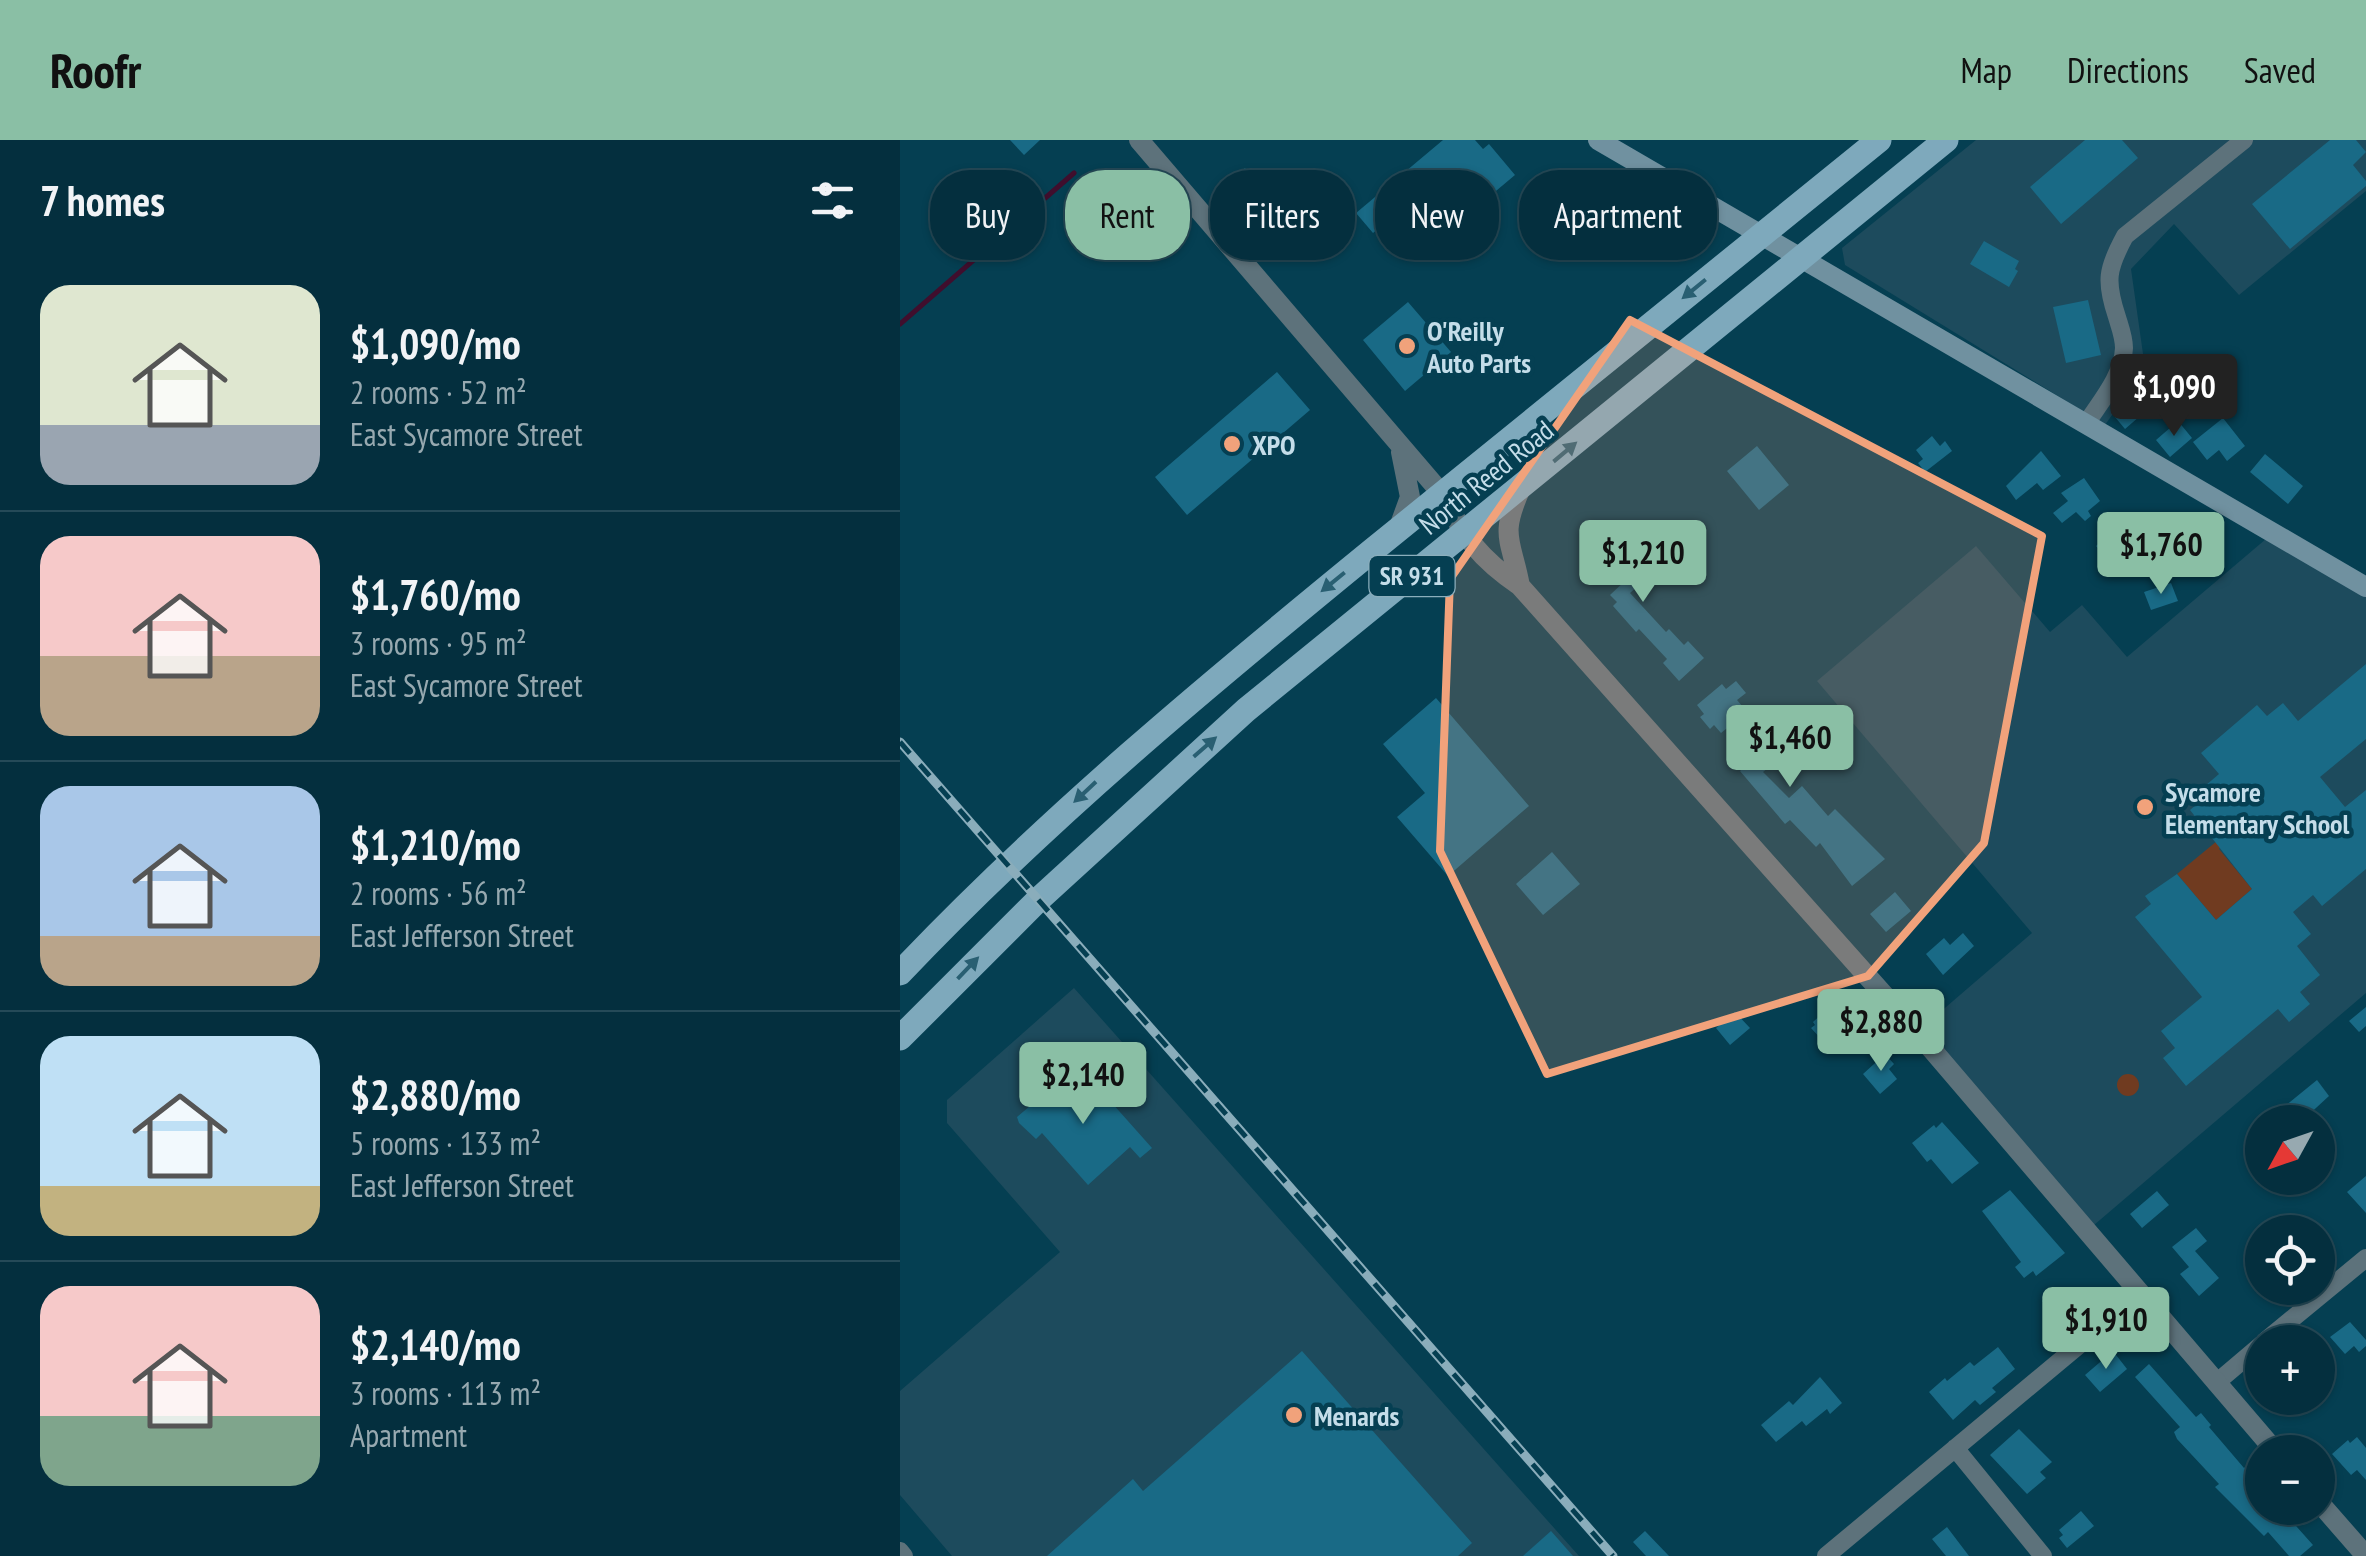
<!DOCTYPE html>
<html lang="en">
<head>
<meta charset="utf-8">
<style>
  :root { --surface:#042f3e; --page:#0d3745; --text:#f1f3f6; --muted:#97a9b0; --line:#254a58; --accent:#8abfa5 }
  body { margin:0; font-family:"PT Sans Narrow",sans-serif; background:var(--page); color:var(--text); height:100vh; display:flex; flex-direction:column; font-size:38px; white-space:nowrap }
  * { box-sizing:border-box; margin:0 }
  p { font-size:32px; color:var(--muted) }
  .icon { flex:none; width:55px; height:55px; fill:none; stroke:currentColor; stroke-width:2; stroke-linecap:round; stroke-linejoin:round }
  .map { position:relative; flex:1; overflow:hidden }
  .drawer { display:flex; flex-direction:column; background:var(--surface); width:900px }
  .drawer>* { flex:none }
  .banner { position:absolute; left:30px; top:30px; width:950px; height:90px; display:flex; gap:20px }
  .needle { width:65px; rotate:230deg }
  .controls { position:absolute; left:1345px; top:965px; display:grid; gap:20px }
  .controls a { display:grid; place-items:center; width:90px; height:90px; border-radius:50%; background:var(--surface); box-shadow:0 2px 8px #0004,0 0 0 2px var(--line); font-size:50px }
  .price { position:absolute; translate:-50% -85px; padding:0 22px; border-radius:10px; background:var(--accent); color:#111; font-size:32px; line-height:65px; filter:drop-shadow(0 2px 5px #0008) }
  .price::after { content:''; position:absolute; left:50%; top:60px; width:30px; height:22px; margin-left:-15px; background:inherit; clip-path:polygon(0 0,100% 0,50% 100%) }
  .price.current { background:#222; color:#fff }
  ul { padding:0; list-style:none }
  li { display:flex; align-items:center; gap:30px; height:250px; padding:0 40px }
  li+li { border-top:2px solid var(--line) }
  li span { display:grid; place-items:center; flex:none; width:280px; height:200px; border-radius:30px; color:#555 }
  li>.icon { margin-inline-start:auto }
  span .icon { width:120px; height:120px; fill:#fffc; stroke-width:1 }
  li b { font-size:42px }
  h2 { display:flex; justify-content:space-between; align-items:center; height:120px; padding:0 40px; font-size:42px }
  .chip { padding:0 35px; border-radius:40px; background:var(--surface); box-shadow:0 2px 8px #0004,0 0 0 2px var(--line); font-size:35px; line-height:90px }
  .chip.current { background:var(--accent); color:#111 }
  header { display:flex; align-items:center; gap:60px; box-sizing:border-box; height:140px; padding:0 50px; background:var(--accent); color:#111 }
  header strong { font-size:48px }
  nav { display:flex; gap:55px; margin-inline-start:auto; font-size:35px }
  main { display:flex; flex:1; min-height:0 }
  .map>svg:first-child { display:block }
</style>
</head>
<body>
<header>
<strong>Roofr</strong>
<nav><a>Map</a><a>Directions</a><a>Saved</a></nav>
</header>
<main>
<section class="drawer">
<h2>7 homes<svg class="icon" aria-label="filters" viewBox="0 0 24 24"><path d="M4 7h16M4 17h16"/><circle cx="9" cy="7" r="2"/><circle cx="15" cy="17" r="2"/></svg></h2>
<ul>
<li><span style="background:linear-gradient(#dfe7d0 70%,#9aa5b1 0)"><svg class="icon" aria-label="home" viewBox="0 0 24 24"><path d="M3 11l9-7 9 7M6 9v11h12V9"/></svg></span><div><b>$1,090/mo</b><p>2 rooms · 52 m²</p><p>East Sycamore Street</p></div></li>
<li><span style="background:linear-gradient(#f6c9c9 60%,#b9a48a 0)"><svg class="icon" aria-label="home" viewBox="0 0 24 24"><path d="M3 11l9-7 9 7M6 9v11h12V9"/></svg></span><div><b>$1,760/mo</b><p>3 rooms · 95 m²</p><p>East Sycamore Street</p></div></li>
<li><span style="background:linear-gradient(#a9c7e8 75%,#b9a48a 0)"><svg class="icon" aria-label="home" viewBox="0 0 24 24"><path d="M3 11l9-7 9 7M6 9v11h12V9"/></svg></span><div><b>$1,210/mo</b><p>2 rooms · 56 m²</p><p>East Jefferson Street</p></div></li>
<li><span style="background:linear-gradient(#bfe0f5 75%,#c2b280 0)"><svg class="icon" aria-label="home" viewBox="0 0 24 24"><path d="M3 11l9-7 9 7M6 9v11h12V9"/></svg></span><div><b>$2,880/mo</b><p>5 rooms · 133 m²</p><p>East Jefferson Street</p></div></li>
<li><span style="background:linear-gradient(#f6c9c9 65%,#7fa58c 0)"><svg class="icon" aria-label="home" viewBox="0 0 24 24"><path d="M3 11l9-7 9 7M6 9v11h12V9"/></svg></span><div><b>$2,140/mo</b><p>3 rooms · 113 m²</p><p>Apartment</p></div></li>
</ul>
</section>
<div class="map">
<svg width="1466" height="1416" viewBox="0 0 1466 1416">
  <rect width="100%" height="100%" fill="#053f52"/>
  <!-- built -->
  <path fill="#1d4b5d" d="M1076,0H1466V51L1339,155L1274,84L1231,129L1245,228L1205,285L945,125L942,108Z
    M1373,393L1466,447V853L1187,1091L1017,892L1132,793L917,541L1076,406L1150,492L1182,465L1227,517Z
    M174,848L679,1416H52L0,1355V1251L160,1112L47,983V960Z"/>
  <!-- green -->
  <path fill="#703b20" d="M1317,701L1321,706L1319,709L1352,749L1316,780L1277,734Z
    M1217 945a11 11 0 1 1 22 0a11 11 0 1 1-22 0Z"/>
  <!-- water -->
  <path fill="#400e2d" d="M700,55C719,61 734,72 739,92L734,104L729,106C711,98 690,81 691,60Z"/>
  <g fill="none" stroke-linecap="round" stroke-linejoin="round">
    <!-- stream -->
    <path stroke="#400e2d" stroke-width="5" d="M0,184L174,33"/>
  </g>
  <!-- building -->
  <path fill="#196a86" d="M110,0H140L124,15Z
    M543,0H575L583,9L589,4L615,35L590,56L586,51L513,110L488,80L473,93L456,73Z
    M1185,0H1222L1238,18L1161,84L1130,47Z
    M1430,0H1456L1466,12L1453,25L1466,41V46L1390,109L1352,64Z
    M345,28L357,43L336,60L324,45Z
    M227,56L237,69L233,72L256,100L239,113L225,94L215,102L207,92L217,84L207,71Z
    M382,57L393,71L365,96L350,77Z
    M1084,101L1119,121L1115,129L1118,131L1109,147L1070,124Z
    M1188,160L1201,215L1166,223L1153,167Z
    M508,162L551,212L505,251L463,200Z
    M377,232L410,270L287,375L255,337Z
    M1236,258L1247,270L1225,289L1215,277Z
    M1323,278L1345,306L1327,321L1319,310L1307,320L1293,302Z
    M1278,281L1292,298L1270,317L1256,300Z
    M1032,296L1040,306L1045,301L1052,311L1025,332L1018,323L1023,319L1016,310Z
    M857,306L889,345L859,370L827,331Z
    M1141,311L1161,336L1143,350L1137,343L1116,360L1106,346Z
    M1365,314L1403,346L1388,364L1350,332Z
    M1184,338L1200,361L1188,371L1191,376L1185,381L1176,372L1162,383L1153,373L1168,361L1161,353Z
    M1223,375L1254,413L1273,398L1287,415L1281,420L1283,423L1260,441L1231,405L1217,417L1212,410L1205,416L1196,406L1204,399L1200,394Z
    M708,382L737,416L734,419L749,436L730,453L766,492L769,489L784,505L788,501L804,518L779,541L763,523L767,519L739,489L736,492L713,466L717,462L710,455L727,439L691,397Z
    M1271,443L1278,461L1251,470L1244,452Z
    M1466,524V599L1420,637L1445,667L1466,650V729L1422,766L1413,755L1393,772L1411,794L1397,806L1420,835L1400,852L1410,864L1389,882L1378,869L1286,946L1263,918L1275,908L1261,891L1302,857L1235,777L1251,764L1245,756L1277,734L1316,780L1352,749L1290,670L1311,652L1305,646L1319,634L1301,613L1357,565L1367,576L1383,563L1398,581Z
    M836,541L846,553L837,560L871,600L861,608L868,617L863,621L868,628L863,632L889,658L902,646L928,676L935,669L985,719L952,746L920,703L916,707L890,680L885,684L840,631L843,628L839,624L854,611L831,585L821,593L814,585L810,589L800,577L804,574L797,565L822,544L826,549Z
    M536,558L629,666L548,736L497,677L525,653L483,604Z
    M652,712L680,744L643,775L616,744Z
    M995,752L1011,771L986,792L970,774Z
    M1063,793L1074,806L1043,835L1026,814L1044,798L1050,805Z
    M1466,867V886L1459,892L1449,881Z
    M926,870L938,882L946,875L957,888L932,911L911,888L915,885L913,882Z
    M835,872L850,888L830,905L816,888Z
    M985,914L994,924L989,929L997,939L980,954L963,934Z
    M170,932L187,951L195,944L252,1008L240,1018L230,1007L188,1045L142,993L136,999L119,983L117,977Z
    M1417,940L1429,956L1404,979L1400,973L1389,981L1380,970Z
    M1042,982L1079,1023L1052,1044L1031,1019L1027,1022L1012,1003L1034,985L1036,988Z
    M1466,1036V1073L1447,1052Z
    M1110,1050L1165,1113L1136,1136L1133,1131L1124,1138L1115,1127L1121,1122L1082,1071Z
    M1257,1051L1269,1065L1242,1088L1230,1074Z
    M1296,1088L1307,1101L1295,1111L1319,1138L1299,1156L1280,1134L1289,1127L1272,1107Z
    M1172,1148L1189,1167L1170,1183L1155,1166L1150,1170L1142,1161L1154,1150L1161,1158Z
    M1450,1182L1466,1200V1206L1459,1212L1454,1206L1445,1214L1430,1197Z
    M1098,1207L1115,1229L1092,1248L1096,1252L1080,1265L1075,1260L1053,1280L1029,1252L1045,1238L1047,1241L1070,1222L1074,1226Z
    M402,1211L572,1403L558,1416H147L233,1339L243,1351Z
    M1213,1211L1227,1229L1200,1252L1185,1235Z
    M1249,1224L1296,1277L1301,1273L1311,1285L1309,1287L1344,1328L1348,1324L1361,1338L1349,1349L1362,1368H1380L1413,1405L1400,1416H1389L1368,1392L1364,1396L1315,1347L1319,1344L1277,1299L1274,1292L1280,1287L1235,1237Z
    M920,1237L942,1263L930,1274L927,1269L906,1286L902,1281L876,1302L861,1285L889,1261L893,1265Z
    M1119,1289L1152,1322L1140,1332L1146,1338L1127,1354L1090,1315Z
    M1457,1297L1466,1308V1340L1457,1330L1451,1335L1432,1314L1448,1300L1450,1303Z
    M1181,1371L1194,1386L1167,1408L1159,1398L1163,1395L1159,1390Z
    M1047,1387L1069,1416H1046L1032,1399Z
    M651,1391L673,1416H623Z
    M745,1391L769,1416H746L733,1402Z"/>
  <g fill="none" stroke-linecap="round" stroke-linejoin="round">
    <!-- minor -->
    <path stroke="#5d727b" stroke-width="18" d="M1186,284C1200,262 1223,236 1224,208C1224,197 1220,187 1217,177C1205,141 1207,129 1225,96L1344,0
      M1364,1202L1466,1118
      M1316,1243L1362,1204
      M1055,1308L1143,1416
      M0,1411L4,1416
      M926,1416L1239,1155"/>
    <!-- tertiary -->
    <path stroke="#5d727b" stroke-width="20" d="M239,0L542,354C564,397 580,419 620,446L1017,892L1376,1312
      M498,390L510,357L501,312
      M620,446C611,398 599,397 621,348
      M1418,1361L1466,1416"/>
    <!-- secondary -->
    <path stroke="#7091a0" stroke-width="20" d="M698,0L1466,447"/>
    <!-- primary -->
    <path stroke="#7ea9bc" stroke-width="25" d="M0,833C146,679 309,544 473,410C642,273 811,137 979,0
      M0,898L138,760L346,570L1046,0"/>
    <!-- rail casing -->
    <g stroke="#8aadbb" stroke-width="9">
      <path id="rail" d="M0,602L713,1416"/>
    </g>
    <!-- rail -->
    <use href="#rail" stroke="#053f52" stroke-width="5" stroke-dasharray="15" stroke-linecap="butt"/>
  </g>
  <!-- one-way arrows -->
  <defs><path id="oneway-solid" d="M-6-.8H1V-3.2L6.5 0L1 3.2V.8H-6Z" transform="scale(2.5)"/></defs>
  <g fill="#295f72">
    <use href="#oneway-solid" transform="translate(794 149) rotate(141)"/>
    <use href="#oneway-solid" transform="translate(665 312) rotate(-40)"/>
    <use href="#oneway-solid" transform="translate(433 442) rotate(141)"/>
    <use href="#oneway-solid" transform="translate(305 607) rotate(-41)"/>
    <use href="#oneway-solid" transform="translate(185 652) rotate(137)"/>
    <use href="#oneway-solid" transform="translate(68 828) rotate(-46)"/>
  </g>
  <!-- marked area -->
  <path fill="#f1a27b" fill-opacity="0.2" stroke="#f1a27b" stroke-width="8" stroke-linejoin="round" d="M730,180L1142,396L1084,703L968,836L647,934L540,711L550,439Z"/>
  <!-- markers -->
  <g fill="#f1a27b" stroke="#053f52" stroke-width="4">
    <circle cx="507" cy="206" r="10"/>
    <circle cx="332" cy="304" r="10"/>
    <circle cx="1245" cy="667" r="10"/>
    <circle cx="394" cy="1275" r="10"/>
  </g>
  <g text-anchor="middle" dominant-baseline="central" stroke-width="9" stroke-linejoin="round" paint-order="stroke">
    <!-- shield labels -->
    <rect fill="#053f52" stroke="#8baebc" stroke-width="2.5" x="469.5" y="416" width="85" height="40" rx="8"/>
    <g font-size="25" font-weight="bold" fill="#c4dde9">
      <text x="512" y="436">SR 931</text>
    </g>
    <!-- poi labels -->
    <g font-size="28" font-weight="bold" fill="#c4dde9" stroke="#053f52" text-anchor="start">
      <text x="527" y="190">O'Reilly<tspan x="527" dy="32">Auto Parts</tspan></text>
      <text x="352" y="304">XPO</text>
      <text x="1265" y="651">Sycamore<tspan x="1265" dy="32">Elementary School</tspan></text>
      <text x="414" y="1275">Menards</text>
    </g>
    <!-- street labels -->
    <g font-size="28" fill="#c4dde9" stroke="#053f52">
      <text transform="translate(586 337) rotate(-39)">North Reed Road</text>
    </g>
  </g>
</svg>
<div class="controls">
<a><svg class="needle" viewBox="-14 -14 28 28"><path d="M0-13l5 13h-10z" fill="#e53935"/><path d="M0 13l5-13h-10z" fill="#97a9b0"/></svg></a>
<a><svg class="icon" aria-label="locate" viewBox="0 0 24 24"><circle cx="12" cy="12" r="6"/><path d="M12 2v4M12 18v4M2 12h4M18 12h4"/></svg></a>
<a>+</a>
<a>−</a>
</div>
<b class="price current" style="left:1274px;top:299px">$1,090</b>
<b class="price" style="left:1261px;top:457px">$1,760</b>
<b class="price" style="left:743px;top:465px">$1,210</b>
<b class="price" style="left:890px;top:650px">$1,460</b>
<b class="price" style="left:981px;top:934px">$2,880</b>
<b class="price" style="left:183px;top:987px">$2,140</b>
<b class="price" style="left:1206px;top:1232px">$1,910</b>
<div class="banner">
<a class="chip">Buy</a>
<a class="chip current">Rent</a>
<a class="chip">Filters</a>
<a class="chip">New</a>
<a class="chip">Apartment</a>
</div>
</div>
</main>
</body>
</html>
